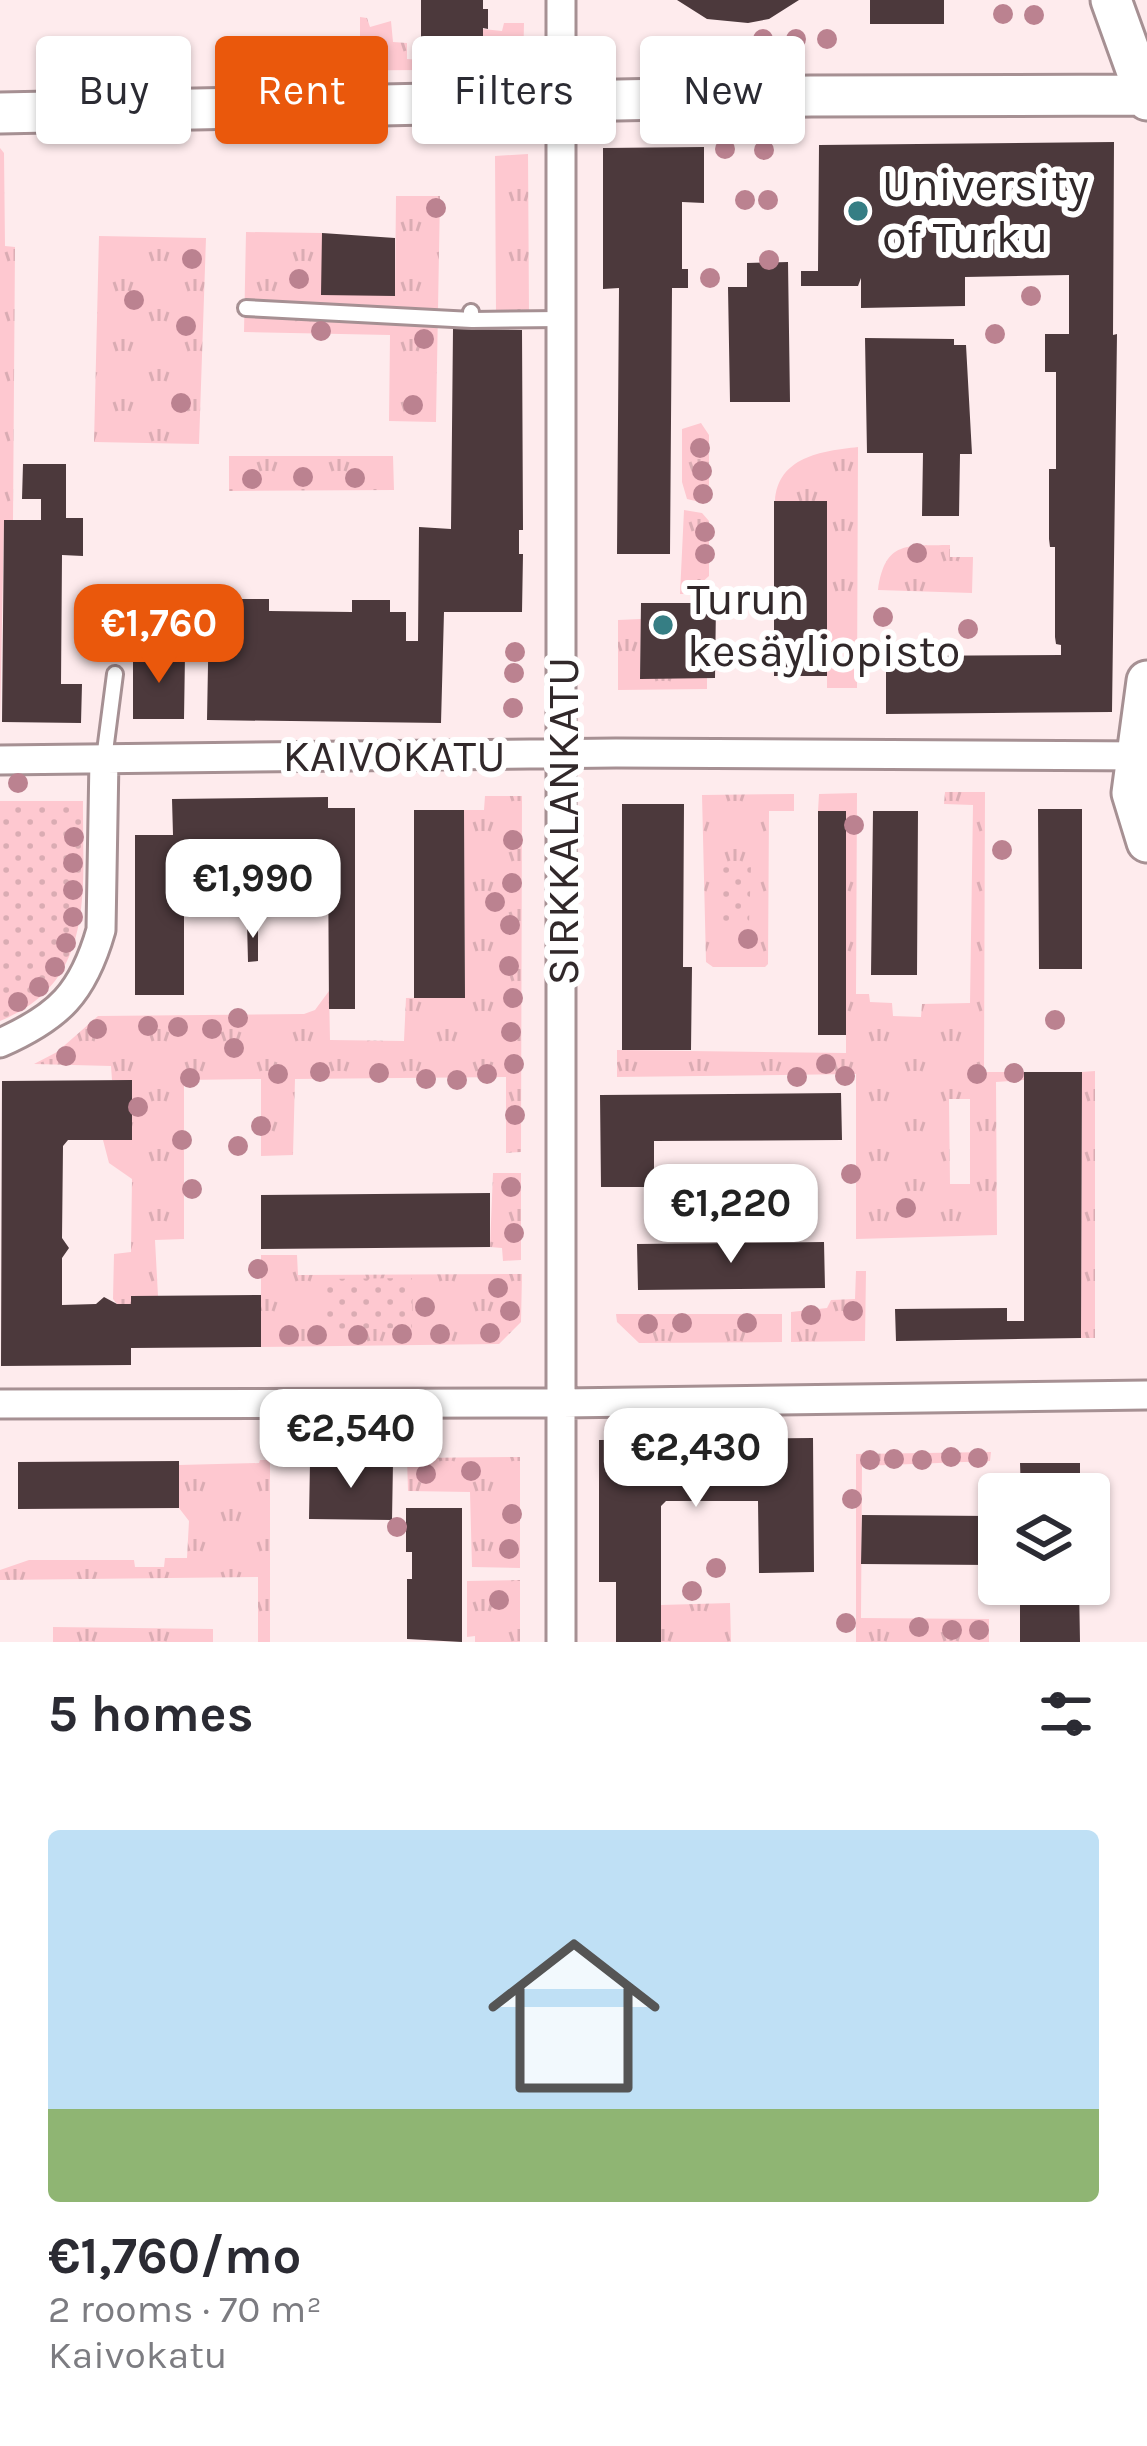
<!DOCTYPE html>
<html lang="en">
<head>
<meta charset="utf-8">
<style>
  :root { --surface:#fff; --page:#f7f7f7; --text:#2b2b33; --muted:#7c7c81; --line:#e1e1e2; --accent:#ea580c }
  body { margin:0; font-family:Karla,sans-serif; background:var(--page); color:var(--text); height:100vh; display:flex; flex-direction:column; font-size:45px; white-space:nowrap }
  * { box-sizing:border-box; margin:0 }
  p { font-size:39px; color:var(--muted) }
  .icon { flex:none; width:66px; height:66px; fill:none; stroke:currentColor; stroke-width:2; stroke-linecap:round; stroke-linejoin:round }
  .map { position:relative; height:1642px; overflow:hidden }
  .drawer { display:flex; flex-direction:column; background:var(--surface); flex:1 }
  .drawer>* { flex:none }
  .banner { position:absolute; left:36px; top:36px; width:1077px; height:108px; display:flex; gap:24px }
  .controls { position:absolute; left:978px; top:1473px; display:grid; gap:24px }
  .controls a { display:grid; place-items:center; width:132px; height:132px; border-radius:12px; background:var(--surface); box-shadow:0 3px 9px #0004; font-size:60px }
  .price { position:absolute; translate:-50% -102px; padding:0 27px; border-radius:24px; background:#fff; color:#222; font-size:39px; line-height:78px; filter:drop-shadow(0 3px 6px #0008) }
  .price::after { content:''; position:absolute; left:50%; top:72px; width:36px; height:27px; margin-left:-18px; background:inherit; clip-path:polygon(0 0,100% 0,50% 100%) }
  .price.current { background:var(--accent); color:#fff }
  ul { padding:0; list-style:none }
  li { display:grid; align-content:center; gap:24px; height:636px; padding:0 48px }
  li+li { border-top:3px solid var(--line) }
  li span { display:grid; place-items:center; height:372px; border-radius:12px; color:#555 }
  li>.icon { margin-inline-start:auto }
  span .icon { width:216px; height:216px; fill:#fffc; stroke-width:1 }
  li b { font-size:51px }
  h2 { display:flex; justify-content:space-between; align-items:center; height:144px; padding:0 48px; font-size:51px }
  .chip { padding:0 42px; border-radius:12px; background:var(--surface); box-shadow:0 3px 9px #0004; font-size:42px; line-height:108px }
  .chip.current { background:var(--accent); color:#fff }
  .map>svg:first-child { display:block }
</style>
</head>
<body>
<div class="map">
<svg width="1147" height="1642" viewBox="0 0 1147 1642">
  <defs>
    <pattern id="grass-tufts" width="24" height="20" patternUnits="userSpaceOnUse" patternTransform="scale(3)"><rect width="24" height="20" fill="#fec8d0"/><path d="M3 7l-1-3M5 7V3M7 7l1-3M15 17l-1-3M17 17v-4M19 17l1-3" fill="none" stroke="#daacb3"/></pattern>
    <pattern id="park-dots" width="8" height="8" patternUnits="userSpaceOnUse" patternTransform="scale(3)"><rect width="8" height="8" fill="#fec8d0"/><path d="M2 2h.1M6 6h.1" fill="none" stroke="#daacb3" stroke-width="1.8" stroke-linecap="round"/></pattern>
  </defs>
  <rect width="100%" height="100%" fill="#feebed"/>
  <!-- grass -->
  <path fill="url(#grass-tufts)" fill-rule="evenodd" d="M360,17L367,18L370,27L391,21L393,42L407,43V59L421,60V70L291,71L290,65L360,63Z
    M504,23H524L523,69C512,76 495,75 483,70V29L502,31Z
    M0,148L4,153L5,246L15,247L13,520L4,521L0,722Z
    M528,154L529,313H496L495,156Z
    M396,196H440L436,422L389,421L390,335L244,332L246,232L322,233V294L395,295Z
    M99,236L206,238L199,444L94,442Z
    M701,423L709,435V498L704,503L687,499L682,482V429Z
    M858,447L857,688H827V501H775C778,457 821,451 858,447Z
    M229,456H393L394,490L229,491Z
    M684,510L702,513L709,521V576L689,594H680Z
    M950,545V557H973L972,593L878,590C885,540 907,546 950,545Z
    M641,619L640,678H707V689L618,690V620Z
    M945,792H985L984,1072H1024V1080L996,1082L997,1235L856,1239V1074L617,1077V1050L846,1053V812L818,811L819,794L857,793L856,994H869L870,1002L892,1003L893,1016L921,1017L922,1004L970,1003L973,805L944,804ZM949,1099H970V1184H950Z
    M794,794V811H769L768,964L765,967H713L706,962L702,795Z
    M485,796H522L521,1152L506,1153V1077L295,1079L293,1155L261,1156V1079L184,1080V1239L155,1240L158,1296H132L131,1304H117L113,1299L114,1254L131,1252L132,1179L109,1163L103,1140H132V1081L112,1080L111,1066L34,1064L57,1052L98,1016L304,1014L315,1010L329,991L330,1040L404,1041L406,998L465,997L464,810H484Z
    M1095,1071V1338H1081L1082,1072Z
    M493,1173H521V1260L503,1261L502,1248L490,1247Z
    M261,1255H297L298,1275L522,1274L521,1322L499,1344L261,1347Z
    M856,1271H866L865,1341L791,1342V1312L827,1308L831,1300L855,1299Z
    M616,1314H782V1342L639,1343L617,1322Z
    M991,1452L990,1461L862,1466L861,1618L989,1619V1642H856V1454Z
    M520,1457V1568L472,1567L470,1492L408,1491L407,1458Z
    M260,1460H270V1642H258V1577L0,1580V1570L29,1560H134L135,1567H164L165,1558H187L189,1521L179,1508V1465L259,1463Z
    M520,1580V1642H475V1636L467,1637V1581Z
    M730,1603L731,1642H661V1605Z
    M53,1627L213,1629V1642H53Z"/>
  <!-- park -->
  <path fill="url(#park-dots)" d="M0,801H83C82,887 98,982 0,1021Z
    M723,866H751L749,924H721Z
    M412,1278V1328L322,1329V1279Z"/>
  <!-- building -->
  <path fill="#4c393c" d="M421,0H483V9H488V29L483,28V70H421Z
    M677,0H799L769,19L748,23L707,19Z
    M870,0H944V24H870Z
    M1114,142L1113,335L1117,334L1112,712L886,714V656L1061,655V645L1056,644L1055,637V547H1050L1049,539V469H1056V372H1045V334H1069V275L965,277V306L861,308V278L858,286H801V271H818L819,145Z
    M704,147V203L682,202V269H688V288H672L670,554H617L619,288L603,289V148Z
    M322,233L395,238V296L321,295Z
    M788,262L790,402H730L728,287H747V263Z
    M453,329L522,330L523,530H519V554H523L522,612H444L441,723L207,720L209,610H231V599H269V611L352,612V600H390V612H406V641H418L419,527L451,529Z
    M865,338L954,339V345H966L972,454H960L959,516H922L923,453H867Z
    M23,464H66V518H83V556L62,555L61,684H82L81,723L2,722L4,520H41V499H22Z
    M774,501H827V676H774Z
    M641,603H716L715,678L640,679Z
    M133,654H185L184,719H133Z
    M328,797V808H355V1009H329L328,849H314V875L256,876V848L184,847V995H135V835H173L172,799Z
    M622,804H684L683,967H692L691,1050H622Z
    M1038,809H1082V969H1039Z
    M414,810H464L465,998H414Z
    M818,811H846V1035H818Z
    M873,811H918L917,975H871Z
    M247,922H258V961L248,962Z
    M1024,1072H1082L1081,1338L896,1341L895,1309L1007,1308V1321H1024Z
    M132,1080V1140H68L63,1146L62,1238L69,1248L62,1258V1305L96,1304L104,1297L117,1304H131V1296L261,1295V1347L131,1348V1365L1,1366L2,1081Z
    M841,1093L842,1140L654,1141V1187H601L600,1095Z
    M490,1193V1247L261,1249V1195Z
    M824,1242L825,1288L638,1290L637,1244Z
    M813,1438L814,1572L759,1573L758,1501H666L661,1506V1642H616V1582H599V1440Z
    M179,1461V1508L18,1509V1462Z
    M310,1462H393L392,1520L309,1519Z
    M1020,1463H1080V1494H1021Z
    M406,1508H462V1642L407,1639V1579H412V1552H406Z
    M862,1515L991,1516V1565L861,1564Z
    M1020,1584H1079L1080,1642H1020Z"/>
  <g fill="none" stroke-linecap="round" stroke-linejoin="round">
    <!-- lane casing -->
    <g stroke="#a69093" stroke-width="20">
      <path id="lane" d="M246,308L472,320
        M471,312L472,320L561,319
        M104,759L115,674"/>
    </g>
    <!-- street casing -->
    <g stroke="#a69093" stroke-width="33">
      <path id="street" d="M561,0V1642
        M0,760L616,753L1147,756
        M0,1043C59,1017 83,993 101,930L104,759
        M0,1404L563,1403L1147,1395"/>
    </g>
    <!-- secondary casing -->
    <g stroke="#a69093" stroke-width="45">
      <path id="secondary" d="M1111,0L1147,100
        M0,113L811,96L1147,95
        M1147,681L1132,793L1147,842"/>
    </g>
    <!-- lane -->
    <use href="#lane" stroke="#fff" stroke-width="14"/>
    <!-- street -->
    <use href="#street" stroke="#fff" stroke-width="27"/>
    <!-- secondary -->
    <use href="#secondary" stroke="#fff" stroke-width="39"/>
  </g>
  <!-- trees -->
  <g fill="#bb8290">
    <circle cx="1003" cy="14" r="10"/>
    <circle cx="1034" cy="15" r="10"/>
    <circle cx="763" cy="39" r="10"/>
    <circle cx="796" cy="39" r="10"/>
    <circle cx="827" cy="39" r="10"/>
    <circle cx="725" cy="149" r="10"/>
    <circle cx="764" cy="150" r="10"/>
    <circle cx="745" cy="200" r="10"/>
    <circle cx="768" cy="200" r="10"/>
    <circle cx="436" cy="208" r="10"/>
    <circle cx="192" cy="259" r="10"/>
    <circle cx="769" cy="260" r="10"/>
    <circle cx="710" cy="278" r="10"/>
    <circle cx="299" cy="279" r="10"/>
    <circle cx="1031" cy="296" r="10"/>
    <circle cx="134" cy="300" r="10"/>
    <circle cx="186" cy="326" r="10"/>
    <circle cx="321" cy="331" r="10"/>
    <circle cx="995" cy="334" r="10"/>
    <circle cx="424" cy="339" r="10"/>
    <circle cx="181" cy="403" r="10"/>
    <circle cx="413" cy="405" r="10"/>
    <circle cx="700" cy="448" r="10"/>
    <circle cx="702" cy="471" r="10"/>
    <circle cx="303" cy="477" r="10"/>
    <circle cx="355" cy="478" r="10"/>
    <circle cx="252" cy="479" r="10"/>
    <circle cx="703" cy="494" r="10"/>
    <circle cx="705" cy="532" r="10"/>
    <circle cx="917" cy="553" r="10"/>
    <circle cx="705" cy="554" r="10"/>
    <circle cx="883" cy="617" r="10"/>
    <circle cx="968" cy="629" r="10"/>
    <circle cx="515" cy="652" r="10"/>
    <circle cx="854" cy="652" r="10"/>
    <circle cx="514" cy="673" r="10"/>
    <circle cx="513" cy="708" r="10"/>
    <circle cx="18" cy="783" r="10"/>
    <circle cx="854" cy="825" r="10"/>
    <circle cx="74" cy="837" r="10"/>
    <circle cx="513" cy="840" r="10"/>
    <circle cx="1002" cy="850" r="10"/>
    <circle cx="73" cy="863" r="10"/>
    <circle cx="512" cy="883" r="10"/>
    <circle cx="73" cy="890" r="10"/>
    <circle cx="495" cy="902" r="10"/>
    <circle cx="73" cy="917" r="10"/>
    <circle cx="510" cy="925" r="10"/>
    <circle cx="748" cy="939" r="10"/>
    <circle cx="66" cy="943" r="10"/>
    <circle cx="509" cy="966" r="10"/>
    <circle cx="55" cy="967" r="10"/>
    <circle cx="39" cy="987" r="10"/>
    <circle cx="513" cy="998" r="10"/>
    <circle cx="18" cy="1002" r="10"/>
    <circle cx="238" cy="1018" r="10"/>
    <circle cx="1055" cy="1020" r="10"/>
    <circle cx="148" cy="1026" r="10"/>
    <circle cx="178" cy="1027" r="10"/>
    <circle cx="97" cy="1029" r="10"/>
    <circle cx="212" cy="1029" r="10"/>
    <circle cx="511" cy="1032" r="10"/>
    <circle cx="234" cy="1048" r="10"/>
    <circle cx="66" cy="1056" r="10"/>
    <circle cx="514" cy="1064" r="10"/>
    <circle cx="826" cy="1064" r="10"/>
    <circle cx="320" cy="1072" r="10"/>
    <circle cx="379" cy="1073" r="10"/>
    <circle cx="1014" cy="1073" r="10"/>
    <circle cx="278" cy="1074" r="10"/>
    <circle cx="487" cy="1074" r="10"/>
    <circle cx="977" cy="1074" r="10"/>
    <circle cx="845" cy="1076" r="10"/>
    <circle cx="797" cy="1077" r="10"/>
    <circle cx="190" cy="1078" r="10"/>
    <circle cx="426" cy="1079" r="10"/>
    <circle cx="457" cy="1080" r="10"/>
    <circle cx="138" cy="1107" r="10"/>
    <circle cx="515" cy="1115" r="10"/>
    <circle cx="261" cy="1126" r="10"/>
    <circle cx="182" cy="1140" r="10"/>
    <circle cx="238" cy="1146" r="10"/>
    <circle cx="851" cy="1174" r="10"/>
    <circle cx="709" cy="1185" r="10"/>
    <circle cx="756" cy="1186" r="10"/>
    <circle cx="511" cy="1187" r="10"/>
    <circle cx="192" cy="1189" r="10"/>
    <circle cx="906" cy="1208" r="10"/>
    <circle cx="514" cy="1233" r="10"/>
    <circle cx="258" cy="1269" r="10"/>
    <circle cx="498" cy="1288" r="10"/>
    <circle cx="425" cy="1307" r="10"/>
    <circle cx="510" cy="1311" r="10"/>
    <circle cx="853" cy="1311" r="10"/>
    <circle cx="811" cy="1315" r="10"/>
    <circle cx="682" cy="1323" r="10"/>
    <circle cx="747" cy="1323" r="10"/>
    <circle cx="648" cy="1324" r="10"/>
    <circle cx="490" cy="1333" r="10"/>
    <circle cx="402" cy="1334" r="10"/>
    <circle cx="440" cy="1334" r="10"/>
    <circle cx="289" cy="1335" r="10"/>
    <circle cx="317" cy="1335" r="10"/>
    <circle cx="358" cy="1335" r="10"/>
    <circle cx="951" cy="1457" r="10"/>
    <circle cx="978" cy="1458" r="10"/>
    <circle cx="894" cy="1459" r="10"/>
    <circle cx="870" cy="1460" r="10"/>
    <circle cx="922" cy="1460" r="10"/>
    <circle cx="471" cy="1471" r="10"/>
    <circle cx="426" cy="1474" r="10"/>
    <circle cx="852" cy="1499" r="10"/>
    <circle cx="512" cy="1514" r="10"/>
    <circle cx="397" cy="1527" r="10"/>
    <circle cx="509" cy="1549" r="10"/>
    <circle cx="716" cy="1568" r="10"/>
    <circle cx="692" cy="1591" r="10"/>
    <circle cx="499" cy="1600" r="10"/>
    <circle cx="846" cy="1623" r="10"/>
    <circle cx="919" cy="1627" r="10"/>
    <circle cx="952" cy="1630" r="10"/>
    <circle cx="979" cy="1630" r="10"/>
  </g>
  <!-- markers -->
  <g fill="#367e84" stroke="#fff" stroke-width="4.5">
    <circle cx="858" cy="211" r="12"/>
    <circle cx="663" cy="625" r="12"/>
  </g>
  <g text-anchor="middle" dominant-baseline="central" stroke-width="12" stroke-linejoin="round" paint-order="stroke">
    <!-- poi labels -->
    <g font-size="45" fill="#31282a" stroke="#fff" text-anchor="start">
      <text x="882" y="185">University<tspan x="882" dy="52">of Turku</tspan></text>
      <text x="687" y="599">Turun<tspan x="687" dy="52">kesäyliopisto</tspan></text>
    </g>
    <!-- street labels -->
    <g font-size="45" fill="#31282a" stroke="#fff">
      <text x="394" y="756">KAIVOKATU</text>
      <text transform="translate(563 821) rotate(-90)">SIRKKALANKATU</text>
    </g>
  </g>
</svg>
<div class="controls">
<a><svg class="icon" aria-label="layers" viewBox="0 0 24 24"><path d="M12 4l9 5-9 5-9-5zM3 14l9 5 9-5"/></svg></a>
</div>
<b class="price current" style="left:159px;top:686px">€1,760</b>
<b class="price" style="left:253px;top:941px">€1,990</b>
<b class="price" style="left:731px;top:1266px">€1,220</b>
<b class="price" style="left:351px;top:1491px">€2,540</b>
<b class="price" style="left:696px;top:1510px">€2,430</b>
<div class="banner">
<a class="chip">Buy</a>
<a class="chip current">Rent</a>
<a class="chip">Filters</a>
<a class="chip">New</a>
</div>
</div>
<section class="drawer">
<h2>5 homes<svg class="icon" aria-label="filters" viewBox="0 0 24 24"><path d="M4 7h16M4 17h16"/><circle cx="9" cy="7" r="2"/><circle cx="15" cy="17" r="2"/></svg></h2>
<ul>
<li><span style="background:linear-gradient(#bfe0f5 75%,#8fb573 0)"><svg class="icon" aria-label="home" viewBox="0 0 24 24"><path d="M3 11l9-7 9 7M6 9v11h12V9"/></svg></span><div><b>€1,760/mo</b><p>2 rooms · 70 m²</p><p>Kaivokatu</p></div></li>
</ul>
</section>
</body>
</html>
